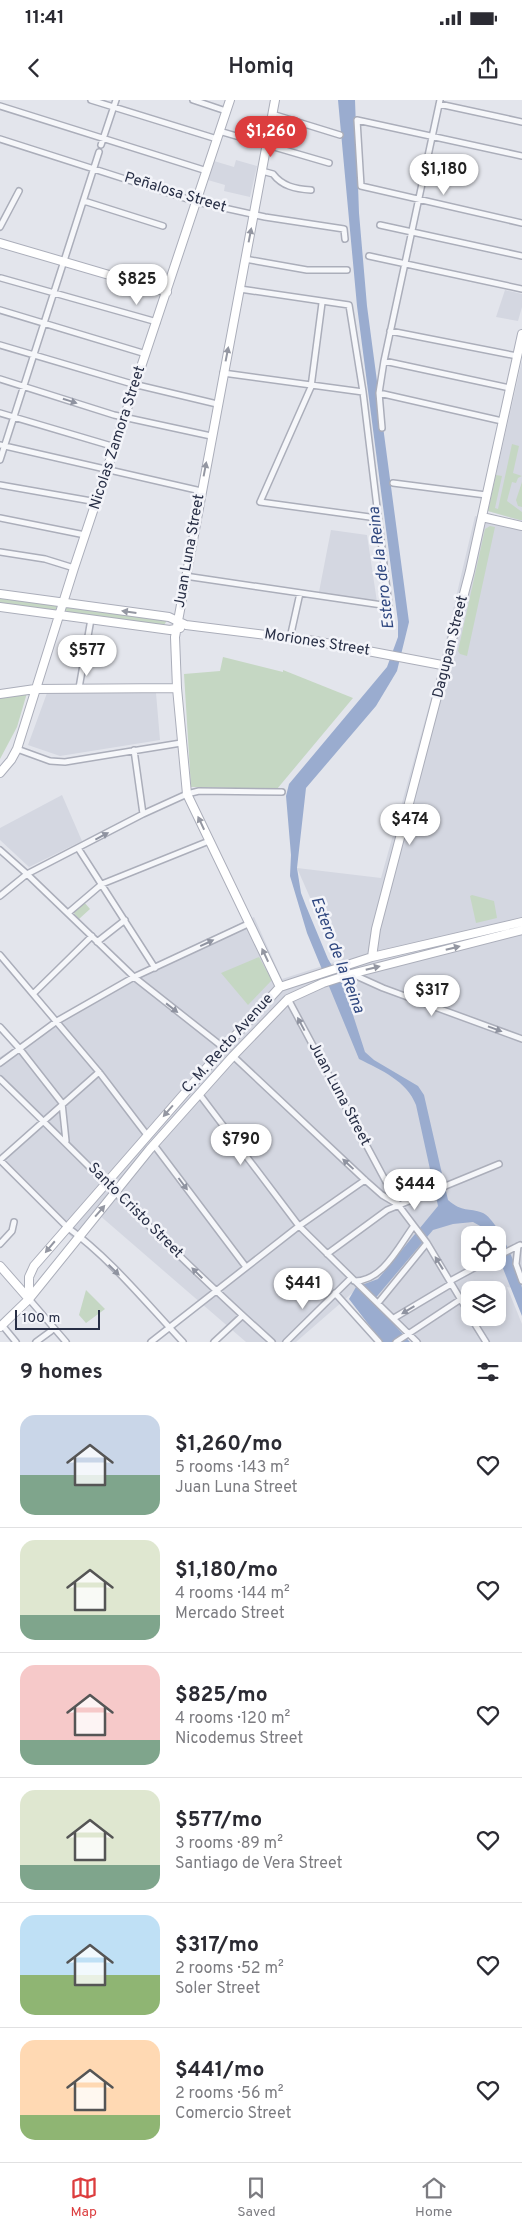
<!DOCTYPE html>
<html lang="en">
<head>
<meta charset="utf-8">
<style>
  :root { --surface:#fff; --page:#f2f2f3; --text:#2b2b33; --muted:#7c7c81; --line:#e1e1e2; --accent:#dc3d3e }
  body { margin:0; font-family:Overpass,sans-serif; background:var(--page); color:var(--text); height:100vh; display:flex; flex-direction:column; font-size:19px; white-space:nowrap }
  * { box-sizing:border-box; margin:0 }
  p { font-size:16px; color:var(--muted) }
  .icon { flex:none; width:28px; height:28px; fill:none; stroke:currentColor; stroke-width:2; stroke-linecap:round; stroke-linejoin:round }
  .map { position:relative; height:1242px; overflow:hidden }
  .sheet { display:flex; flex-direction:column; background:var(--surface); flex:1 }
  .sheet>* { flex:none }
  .tools { position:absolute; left:461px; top:1126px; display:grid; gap:10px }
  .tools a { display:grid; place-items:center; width:45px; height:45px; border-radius:10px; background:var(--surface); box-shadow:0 2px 8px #0003; font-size:25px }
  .scale { position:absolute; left:15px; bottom:12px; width:85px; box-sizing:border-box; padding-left:5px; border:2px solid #282f46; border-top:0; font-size:14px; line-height:18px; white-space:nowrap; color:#282f46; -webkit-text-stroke:4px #f3f4f9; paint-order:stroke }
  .price { position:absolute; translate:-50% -42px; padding:0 11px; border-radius:18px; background:#fff; color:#222; font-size:16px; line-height:32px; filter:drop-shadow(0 1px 2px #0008) }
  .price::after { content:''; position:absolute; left:50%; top:30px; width:15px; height:11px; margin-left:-8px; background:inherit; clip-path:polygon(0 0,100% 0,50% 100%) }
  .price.active { background:var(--accent); color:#fff }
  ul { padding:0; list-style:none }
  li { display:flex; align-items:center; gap:15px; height:125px; padding:0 20px }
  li+li { border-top:1px solid var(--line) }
  li span { display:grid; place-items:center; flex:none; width:140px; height:100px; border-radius:15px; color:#555 }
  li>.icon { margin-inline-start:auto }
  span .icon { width:60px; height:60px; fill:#fffc; stroke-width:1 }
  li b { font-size:21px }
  h2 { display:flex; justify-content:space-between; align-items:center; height:60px; padding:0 20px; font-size:21px }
  .status { display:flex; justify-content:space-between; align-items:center; height:35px; padding:0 25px; background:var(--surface); direction:ltr }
  .status svg { height:14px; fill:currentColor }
  header { display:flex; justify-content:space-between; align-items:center; height:65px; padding:0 20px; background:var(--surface); font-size:22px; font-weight:600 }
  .tabs { display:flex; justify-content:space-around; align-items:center; height:70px; border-top:1px solid var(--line); background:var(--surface); font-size:14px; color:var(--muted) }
  .tabs a { display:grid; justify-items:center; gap:2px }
  .tabs .active { color:var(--accent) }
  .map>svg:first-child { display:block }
</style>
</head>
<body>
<div class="status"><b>11:41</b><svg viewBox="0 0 49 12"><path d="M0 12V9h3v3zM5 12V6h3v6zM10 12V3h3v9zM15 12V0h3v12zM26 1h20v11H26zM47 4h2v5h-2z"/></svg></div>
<header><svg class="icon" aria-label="back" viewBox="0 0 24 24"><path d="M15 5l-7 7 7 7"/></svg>Homiq<svg class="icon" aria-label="share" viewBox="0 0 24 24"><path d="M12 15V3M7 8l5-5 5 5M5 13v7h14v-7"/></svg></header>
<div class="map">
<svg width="522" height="1242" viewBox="0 0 522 1242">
  <rect width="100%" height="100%" fill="#e3e5ec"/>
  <!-- built -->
  <path fill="#d4d7e1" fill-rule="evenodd" d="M236,60L257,66L250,97L224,91L225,85L208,80L214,61L234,67Z
    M505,190L522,194V207L518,221L496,217Z
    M522,260V421L488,411Z
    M475,416L522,427V1189L507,1187L522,1224V1242H419L358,1188L296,1242H246L98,1114L75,1141L3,1060L46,1020L0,984V957L139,871L254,817L282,879L338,861L297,768L381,778L439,570ZM470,1135H498V1162H470ZM470,1190H498V1218H470Z
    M331,430L367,435L377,502L319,492Z
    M47,593H156L160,640L60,656L28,645Z
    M62,695L82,741L29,767L0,740V728Z"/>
  <!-- green -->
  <path fill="#c5d7c3" d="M512,344L519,346L513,373L522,376L518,378L516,383L512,382L507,401L522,412V420H520L488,411L496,375L502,376L495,408L498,409Z
    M522,382V407L518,406L516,400Z
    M490,426L495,427L467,556L460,554L458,551L485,429Z
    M0,497L58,505L55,512L0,505Z
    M66,506L165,518L166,522L164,525L64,513Z
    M223,557L283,572V570L353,598L277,689L191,687L184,574L220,571Z
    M27,593L17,627L0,659V598Z
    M472,795L494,801L497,818L476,823L470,796Z
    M84,802L90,809L79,819L73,812Z
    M259,857L272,880L248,905L221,873Z
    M86,1190L105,1209L86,1223L79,1215Z"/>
  <!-- water -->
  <path fill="#9aaccf" d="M338,0H355L359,113L367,206L409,522L397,571L376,606L306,688L297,768L301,793L306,806L328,859L343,884L365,952L374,960L418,986L424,995L448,1100C463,1113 468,1107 483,1113C499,1121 519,1171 522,1188C522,1197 522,1207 522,1216L498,1156V1135H487L482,1127L473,1122L453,1124L433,1130L373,1201L410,1242H382L349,1199L356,1187L378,1179L438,1106L416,1005C407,981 381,970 359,959L307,833L290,776L291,755L286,696L289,684L387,567L398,537V522L357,206Z"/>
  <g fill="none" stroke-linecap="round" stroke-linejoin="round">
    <!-- street casing -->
    <g stroke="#abaeba" stroke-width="8">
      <path id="street" d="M91,0L217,39
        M193,0L226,11
        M439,4L522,22
        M0,6L207,71
        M272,14L340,35
        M219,31L329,63
        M0,39L197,102L265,117L344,129L345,139
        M101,45L116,0
        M522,56L357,20L361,86L522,123
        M262,71L273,74C282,86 295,89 311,90
        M84,101L163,126
        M380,125L522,156
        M0,127L19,91
        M369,156L522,189
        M245,159L307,170H347
        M1,178L157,222
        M322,203L311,287L260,402L377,418
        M0,210L146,254
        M390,231L517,256
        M0,245L129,283L217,304
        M384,261L510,288
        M223,273L363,292
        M0,279L114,315L211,336
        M379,293L502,321
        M0,313L115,347
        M382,328L379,293L384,261L440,0
        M0,345L201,391
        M0,360L99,52
        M393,383L486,395
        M0,385L97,402
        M0,418L85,435
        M0,452L45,459L74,468
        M185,476L389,506L363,292L349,205L240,189
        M290,538L300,493
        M79,588L91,519
        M17,649L50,661L65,662L181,643
        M134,650L143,714
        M78,748L155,868
        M0,750L27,774L134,877L224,948
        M0,796L27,774L143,714L187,694L199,691L282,692
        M68,813L102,784L209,741
        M97,842L125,820
        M0,855L99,972L147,1035
        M352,874L383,888L522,939
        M34,893L92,836
        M288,899L399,1106L427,1143L470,1215
        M0,927L19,948L62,1003L66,1041
        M233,956L365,1080L382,1095L399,1105
        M0,963L57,921L134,877L250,823
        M0,979C91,1067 178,1158 272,1242
        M200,995L299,1126L417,1242
        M154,1045L246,1167
        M0,1060L67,1127C111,1159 146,1203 183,1242
        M0,1060L99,972
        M0,1144L12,1131L14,1122
        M518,1146L516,1164L522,1181
        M327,1154L387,1110L499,1064
        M498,1156L520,1145
        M354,1181C382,1182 399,1146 413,1127
        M450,1181L485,1162
        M335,1193L379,1242
        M29,1199L66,1242
        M378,1203L427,1143
        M394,1218L451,1184
        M471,1218L486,1242
        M2,1225L16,1242
        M36,1242L51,1231L53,1227
        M151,1242L299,1126L365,1080
        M214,1242L242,1216
        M286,1242L351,1178
        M396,1242L461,1199"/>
    </g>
    <!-- secondary casing -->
    <g stroke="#abaeba" stroke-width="10">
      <path id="secondary" d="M275,0L175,537L177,588L187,694L280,887
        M0,143L167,192
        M482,417L522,426
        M0,494L169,517L186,525L315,541L447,566
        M0,507L148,527L170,530L180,528
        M0,594L35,589L177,588
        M0,673L11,660L17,649L74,468L230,0
        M372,857L376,829L470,471L522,234
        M0,1166L29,1199
        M29,1199V1177L34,1166L224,948L280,887L372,857L522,822
        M0,1227L29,1199L150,1049L233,956L288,899L323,883L351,874L522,830"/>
    </g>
    <!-- street -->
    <use href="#street" stroke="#f6f7fa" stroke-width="5"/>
    <!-- secondary -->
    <use href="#secondary" stroke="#fff" stroke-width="8"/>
  </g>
  <!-- one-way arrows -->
  <defs><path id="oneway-solid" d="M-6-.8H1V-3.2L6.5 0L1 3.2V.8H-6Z" transform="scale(1.25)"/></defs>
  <g fill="#9497a2">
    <use href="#oneway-solid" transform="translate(250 135) rotate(-79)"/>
    <use href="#oneway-solid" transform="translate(227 254) rotate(-79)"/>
    <use href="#oneway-solid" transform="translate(205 369) rotate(-79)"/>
    <use href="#oneway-solid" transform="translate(129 512) rotate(-172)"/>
    <use href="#oneway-solid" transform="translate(201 723) rotate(-115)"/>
    <use href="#oneway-solid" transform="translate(453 848) rotate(-14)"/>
    <use href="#oneway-solid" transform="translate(265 855) rotate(-115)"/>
    <use href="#oneway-solid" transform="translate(373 868) rotate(-14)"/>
    <use href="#oneway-solid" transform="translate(168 1011) rotate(131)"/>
    <use href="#oneway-solid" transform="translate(100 1111) rotate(-49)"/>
    <use href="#oneway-solid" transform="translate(50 1147) rotate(130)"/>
  </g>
  <g fill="#8f93a0">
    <use href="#oneway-solid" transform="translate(70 301) rotate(18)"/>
    <use href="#oneway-solid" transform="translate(102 736) rotate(-28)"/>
    <use href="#oneway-solid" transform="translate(207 843) rotate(-25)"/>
    <use href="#oneway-solid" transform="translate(172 908) rotate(38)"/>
    <use href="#oneway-solid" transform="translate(301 924) rotate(-118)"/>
    <use href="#oneway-solid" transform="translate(495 929) rotate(20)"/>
    <use href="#oneway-solid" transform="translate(348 1064) rotate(-137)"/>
    <use href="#oneway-solid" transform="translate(183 1084) rotate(53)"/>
    <use href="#oneway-solid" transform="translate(439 1163) rotate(-122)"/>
    <use href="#oneway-solid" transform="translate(114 1170) rotate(44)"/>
    <use href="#oneway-solid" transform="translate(197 1173) rotate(-135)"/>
    <use href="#oneway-solid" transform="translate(408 1210) rotate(149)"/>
  </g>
  <g text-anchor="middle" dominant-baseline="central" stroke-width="5" stroke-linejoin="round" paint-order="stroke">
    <!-- street labels -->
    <g font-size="15" fill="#282f46" stroke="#f3f4f9">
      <text transform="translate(175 93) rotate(17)">Peñalosa Street</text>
      <text transform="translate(118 338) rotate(-72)">Nicolas Zamora Street</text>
      <text transform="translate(190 451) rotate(-80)">Juan Luna Street</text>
      <text transform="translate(317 543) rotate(9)">Moriones Street</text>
      <text transform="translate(451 547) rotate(-76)">Dagupan Street</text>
      <text transform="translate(228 944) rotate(-48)">C. M. Recto Avenue</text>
      <text transform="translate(339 994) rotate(62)">Juan Luna Street</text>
      <text transform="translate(135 1111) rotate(45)">Santo Cristo Street</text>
    </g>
    <!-- water labels -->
    <g font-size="16" font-style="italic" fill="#2e467f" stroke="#f3f4f9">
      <text transform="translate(382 468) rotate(-97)">Estero de la Reina</text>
      <text transform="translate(337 855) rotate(69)">Estero de la Reina</text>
    </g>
  </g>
</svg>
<div class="tools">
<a><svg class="icon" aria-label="locate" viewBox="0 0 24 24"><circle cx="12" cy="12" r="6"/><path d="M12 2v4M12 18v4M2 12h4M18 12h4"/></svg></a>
<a><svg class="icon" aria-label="layers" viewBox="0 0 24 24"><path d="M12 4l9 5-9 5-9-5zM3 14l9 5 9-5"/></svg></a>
</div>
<div class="scale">100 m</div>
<b class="price active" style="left:271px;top:58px">$1,260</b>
<b class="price" style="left:444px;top:96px">$1,180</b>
<b class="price" style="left:137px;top:206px">$825</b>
<b class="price" style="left:87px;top:577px">$577</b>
<b class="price" style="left:410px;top:746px">$474</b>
<b class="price" style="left:432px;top:917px">$317</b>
<b class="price" style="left:241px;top:1066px">$790</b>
<b class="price" style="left:415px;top:1111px">$444</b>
<b class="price" style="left:303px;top:1210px">$441</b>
</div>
<section class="sheet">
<h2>9 homes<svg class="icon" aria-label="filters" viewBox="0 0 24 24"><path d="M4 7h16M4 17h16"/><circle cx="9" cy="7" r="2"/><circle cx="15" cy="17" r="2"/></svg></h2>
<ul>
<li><span style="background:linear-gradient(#c9d6e8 60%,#7fa58c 0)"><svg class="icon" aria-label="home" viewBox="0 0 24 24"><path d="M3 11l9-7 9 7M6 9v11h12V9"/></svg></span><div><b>$1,260/mo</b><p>5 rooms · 143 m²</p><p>Juan Luna Street</p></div><svg class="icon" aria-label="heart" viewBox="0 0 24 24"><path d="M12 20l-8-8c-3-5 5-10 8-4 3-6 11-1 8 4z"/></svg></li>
<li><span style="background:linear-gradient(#dfe7d0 75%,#7fa58c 0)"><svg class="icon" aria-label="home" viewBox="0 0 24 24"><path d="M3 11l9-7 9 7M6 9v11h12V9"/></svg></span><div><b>$1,180/mo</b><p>4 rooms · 144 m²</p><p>Mercado Street</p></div><svg class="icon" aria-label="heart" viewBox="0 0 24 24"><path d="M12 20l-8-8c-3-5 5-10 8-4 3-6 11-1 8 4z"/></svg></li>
<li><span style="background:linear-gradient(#f6c9c9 75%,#7fa58c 0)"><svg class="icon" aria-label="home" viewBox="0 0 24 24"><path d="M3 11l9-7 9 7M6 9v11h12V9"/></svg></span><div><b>$825/mo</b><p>4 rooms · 120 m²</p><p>Nicodemus Street</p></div><svg class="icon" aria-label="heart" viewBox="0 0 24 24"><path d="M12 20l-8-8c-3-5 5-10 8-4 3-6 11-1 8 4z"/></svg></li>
<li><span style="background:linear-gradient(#dfe7d0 75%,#7fa58c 0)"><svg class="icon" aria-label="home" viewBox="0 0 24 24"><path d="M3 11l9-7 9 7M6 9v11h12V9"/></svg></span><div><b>$577/mo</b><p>3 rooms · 89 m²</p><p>Santiago de Vera Street</p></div><svg class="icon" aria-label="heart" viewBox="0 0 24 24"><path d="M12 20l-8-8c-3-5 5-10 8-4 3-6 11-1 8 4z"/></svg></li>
<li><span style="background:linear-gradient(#bfe0f5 60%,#8fb573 0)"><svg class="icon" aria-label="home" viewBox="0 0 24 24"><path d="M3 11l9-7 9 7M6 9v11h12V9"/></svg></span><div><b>$317/mo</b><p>2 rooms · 52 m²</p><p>Soler Street</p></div><svg class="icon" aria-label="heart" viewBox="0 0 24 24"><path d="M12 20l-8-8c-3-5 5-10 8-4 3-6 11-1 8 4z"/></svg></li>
<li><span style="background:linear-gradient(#ffd9b3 75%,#8fb573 0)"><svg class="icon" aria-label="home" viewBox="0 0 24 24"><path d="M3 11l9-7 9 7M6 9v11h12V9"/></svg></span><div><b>$441/mo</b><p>2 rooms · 56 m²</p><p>Comercio Street</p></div><svg class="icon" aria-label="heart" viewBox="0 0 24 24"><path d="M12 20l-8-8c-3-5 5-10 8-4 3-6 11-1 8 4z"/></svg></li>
</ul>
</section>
<nav class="tabs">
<a class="active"><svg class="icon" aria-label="map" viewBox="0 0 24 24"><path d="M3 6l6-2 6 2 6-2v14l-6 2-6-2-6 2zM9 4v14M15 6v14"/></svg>Map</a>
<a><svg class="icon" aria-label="saved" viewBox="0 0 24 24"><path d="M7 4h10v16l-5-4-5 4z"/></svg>Saved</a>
<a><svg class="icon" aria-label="home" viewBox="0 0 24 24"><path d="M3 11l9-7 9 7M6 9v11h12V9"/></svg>Home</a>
</nav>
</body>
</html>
